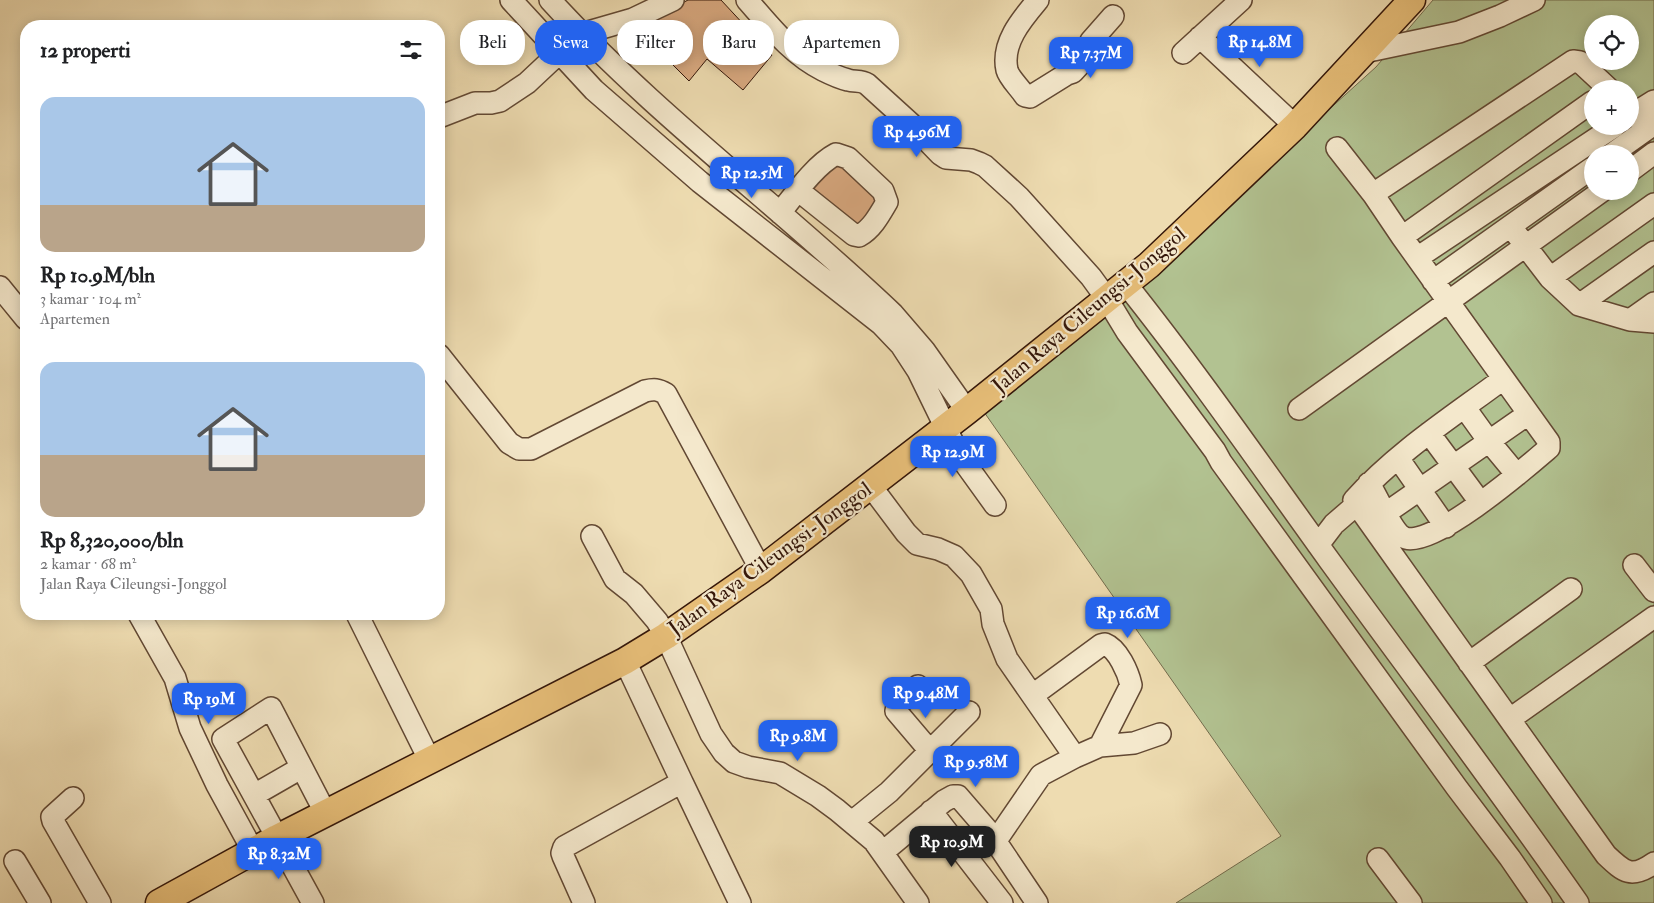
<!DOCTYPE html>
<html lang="id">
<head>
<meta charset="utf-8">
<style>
  :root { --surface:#fff; --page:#f2f2f2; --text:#202124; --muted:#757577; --accent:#2563eb }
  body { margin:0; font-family:"IM FELL Double Pica",serif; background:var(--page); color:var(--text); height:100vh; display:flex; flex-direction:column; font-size:19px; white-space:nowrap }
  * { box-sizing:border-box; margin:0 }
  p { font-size:16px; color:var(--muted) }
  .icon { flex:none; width:28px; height:28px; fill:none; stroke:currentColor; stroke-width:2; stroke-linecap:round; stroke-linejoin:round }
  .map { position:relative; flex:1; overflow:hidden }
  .drawer { position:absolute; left:20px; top:20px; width:425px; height:600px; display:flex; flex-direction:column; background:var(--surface); border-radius:20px; box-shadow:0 2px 12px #0003 }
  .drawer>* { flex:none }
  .guide { position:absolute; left:460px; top:20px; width:475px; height:45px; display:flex; gap:10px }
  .buttons { position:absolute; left:1584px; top:15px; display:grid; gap:10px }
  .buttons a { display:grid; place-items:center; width:55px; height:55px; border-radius:50%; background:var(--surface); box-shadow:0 2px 12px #0003; font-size:25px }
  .price { position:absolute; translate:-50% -42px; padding:0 11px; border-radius:10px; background:var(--accent); color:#fff; font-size:16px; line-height:32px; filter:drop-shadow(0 1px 2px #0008) }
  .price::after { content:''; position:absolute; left:50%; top:30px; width:15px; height:11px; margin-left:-8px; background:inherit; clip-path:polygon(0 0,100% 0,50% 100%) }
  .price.current { background:#222; color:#fff }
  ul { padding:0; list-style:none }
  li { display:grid; align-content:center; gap:10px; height:265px; padding:0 20px }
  li span { display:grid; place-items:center; height:155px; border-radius:15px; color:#555 }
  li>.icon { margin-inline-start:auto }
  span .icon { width:90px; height:90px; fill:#fffc; stroke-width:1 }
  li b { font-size:21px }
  h2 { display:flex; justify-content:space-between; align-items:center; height:60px; padding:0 20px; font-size:21px }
  .chip { padding:0 18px; border-radius:20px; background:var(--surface); box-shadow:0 2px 12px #0003; font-size:18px; line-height:45px }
  .chip.current { background:var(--accent); color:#fff }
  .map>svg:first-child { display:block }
</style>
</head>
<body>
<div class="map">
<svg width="1654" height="903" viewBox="0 0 1654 903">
  <rect width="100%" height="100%" fill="#eedcb1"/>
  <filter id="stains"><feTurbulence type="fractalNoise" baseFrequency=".004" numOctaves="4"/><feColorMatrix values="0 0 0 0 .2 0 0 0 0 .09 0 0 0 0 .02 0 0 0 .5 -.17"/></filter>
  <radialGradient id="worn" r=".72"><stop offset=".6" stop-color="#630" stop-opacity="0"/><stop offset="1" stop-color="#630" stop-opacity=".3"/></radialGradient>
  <!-- green -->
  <path fill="#b2c291" stroke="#736c4d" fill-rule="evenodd" d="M1433,0H1654V903H1176L1281,836L984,412L1078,336L1376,67ZM1592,24H1630V61H1592ZM1592,89H1630V126H1592ZM1592,154H1630V191H1592Z"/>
  <!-- building -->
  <path fill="#d9a980" stroke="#341609" d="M688,0H721L772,55L743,90L707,59L689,81L636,28Z
    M836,162L882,198L855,228L811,191Z"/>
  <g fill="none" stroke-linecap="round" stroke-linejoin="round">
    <!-- minor casing -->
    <g stroke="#624833" stroke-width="24">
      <path id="minor" d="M511,0L594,90L700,182L881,324L901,345L918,371L959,455L995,505
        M550,0C655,115 781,207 893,314L924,350L967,411
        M747,0C770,26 791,54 823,70C831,74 840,78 848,80C855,82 861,80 867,84L911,124L940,154L946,158L971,160L979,163L985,166L1019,197L1091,277L1107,299L1127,332L1215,451L1221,462L1457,788L1510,858L1541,903
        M1038,0C1022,19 1001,43 1007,70C1009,78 1020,88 1025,96L1030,97L1067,74L1073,72L1084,60L1091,41L1113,16
        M581,34L633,19L673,0
        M1200,37L1295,126
        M1364,52L1459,32L1500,16L1534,0
        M1183,53L1241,0
        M1630,116L1654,101
        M439,117L475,103H491L500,101L527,83L559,53
        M1337,148L1373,194L1402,237L1549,442V448C1528,466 1429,552 1403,537C1393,532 1376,495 1369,483
        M1612,154L1654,124
        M1630,171L1654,153
        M1373,194L1573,61L1580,62L1609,89
        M780,213C795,194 815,165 836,154L848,158L883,191L887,202C880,214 872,229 859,236L854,235L799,191
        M1518,236L1550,278L1579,305L1630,320L1654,322
        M1402,237L1592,102
        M1417,258L1615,126
        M1550,278L1654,204
        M1433,281L1592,168
        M1126,284C1197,373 1262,467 1329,560C1412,674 1497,787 1578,903
        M0,287L26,319
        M1579,305L1654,252
        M1630,320L1654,303
        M439,355L509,443L519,449H531L645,391C654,389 658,389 666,394L761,570
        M1503,379C1452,417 1397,452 1354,500L1355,502L1606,855C1624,872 1631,879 1654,863
        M1465,408L1488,440L1517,475
        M1299,409L1602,191
        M1429,433L1480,502
        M1398,458L1446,527
        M870,485L906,533L917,544L938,549L954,556L971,574L991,609L993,624L1007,659L1075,757L1100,746L1134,743L1160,734
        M1386,513L1528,414
        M592,536L615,579L634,594L657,621L666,636L711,734L724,753L734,762L748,767L780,773L818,796L837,810L874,841L918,903
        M1318,545L1334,524L1356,505
        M1634,565L1654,591
        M139,614L175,678L190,728L217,785L253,851
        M357,614L430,761
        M1469,663L1571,589
        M918,686L897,706L896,711L930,751
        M1033,695L1101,645L1105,644C1118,649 1128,672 1131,685L1100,746
        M1510,719L1654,617
        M682,782L740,903
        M254,795L301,768
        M73,798L52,817L53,821L100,903
        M931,811L1002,903
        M852,822L889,792L969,712
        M995,842L1041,775L1075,757
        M883,852L944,801L953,796H958L990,833L1037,903
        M1378,859L1411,903
        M15,861L40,903
        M313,903L223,739L271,708L326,814
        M584,903L563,856L562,853L564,847L682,782L625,661"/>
    </g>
    <!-- major casing -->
    <g stroke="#341609" stroke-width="29">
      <path id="major" d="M159,903L277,838L625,661L666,636L761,570L967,411L1149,265L1295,126L1412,0"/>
    </g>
    <!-- minor -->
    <use href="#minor" stroke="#f4e8cc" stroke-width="21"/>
    <!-- major -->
    <use href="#major" stroke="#e7be78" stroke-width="26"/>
  </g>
  <g text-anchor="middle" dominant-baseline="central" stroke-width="4.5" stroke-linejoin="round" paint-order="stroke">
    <!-- street labels -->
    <g font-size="21" fill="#341609" stroke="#f4e8cc">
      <text transform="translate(1089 310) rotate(-40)">Jalan Raya Cileungsi-Jonggol</text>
      <text transform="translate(770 559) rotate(-36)">Jalan Raya Cileungsi-Jonggol</text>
    </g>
  </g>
  <rect width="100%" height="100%" filter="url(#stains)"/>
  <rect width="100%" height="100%" fill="url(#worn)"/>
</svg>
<div class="buttons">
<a><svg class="icon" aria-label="locate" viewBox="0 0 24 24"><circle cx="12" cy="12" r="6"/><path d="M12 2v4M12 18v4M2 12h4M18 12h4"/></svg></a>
<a>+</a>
<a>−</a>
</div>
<b class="price" style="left:1260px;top:68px">Rp 14.8M</b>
<b class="price" style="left:1091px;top:79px">Rp 7.37M</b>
<b class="price" style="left:917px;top:158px">Rp 4.96M</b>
<b class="price" style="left:752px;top:199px">Rp 12.5M</b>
<b class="price" style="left:953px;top:478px">Rp 12.9M</b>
<b class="price" style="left:1128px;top:639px">Rp 16.6M</b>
<b class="price" style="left:926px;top:719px">Rp 9.48M</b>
<b class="price" style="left:209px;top:725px">Rp 19M</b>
<b class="price" style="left:798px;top:762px">Rp 9.8M</b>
<b class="price" style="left:976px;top:788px">Rp 9.58M</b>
<b class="price current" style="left:952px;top:868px">Rp 10.9M</b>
<b class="price" style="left:279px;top:880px">Rp 8.32M</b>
<div class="guide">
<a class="chip">Beli</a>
<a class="chip current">Sewa</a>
<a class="chip">Filter</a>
<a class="chip">Baru</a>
<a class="chip">Apartemen</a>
</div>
<section class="drawer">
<h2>12 properti<svg class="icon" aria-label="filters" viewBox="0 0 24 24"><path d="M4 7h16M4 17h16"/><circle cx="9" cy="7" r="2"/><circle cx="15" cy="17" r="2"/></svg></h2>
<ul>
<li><span style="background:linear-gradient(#a9c7e8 70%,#b9a48a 0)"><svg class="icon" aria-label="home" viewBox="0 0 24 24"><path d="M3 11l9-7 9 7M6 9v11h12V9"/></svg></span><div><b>Rp 10.9M/bln</b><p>3 kamar · 104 m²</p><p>Apartemen</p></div></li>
<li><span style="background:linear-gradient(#a9c7e8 60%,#b9a48a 0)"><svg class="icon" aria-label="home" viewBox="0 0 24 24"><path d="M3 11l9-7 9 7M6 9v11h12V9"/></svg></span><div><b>Rp 8,320,000/bln</b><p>2 kamar · 68 m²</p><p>Jalan Raya Cileungsi-Jonggol</p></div></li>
</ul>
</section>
</div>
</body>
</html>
